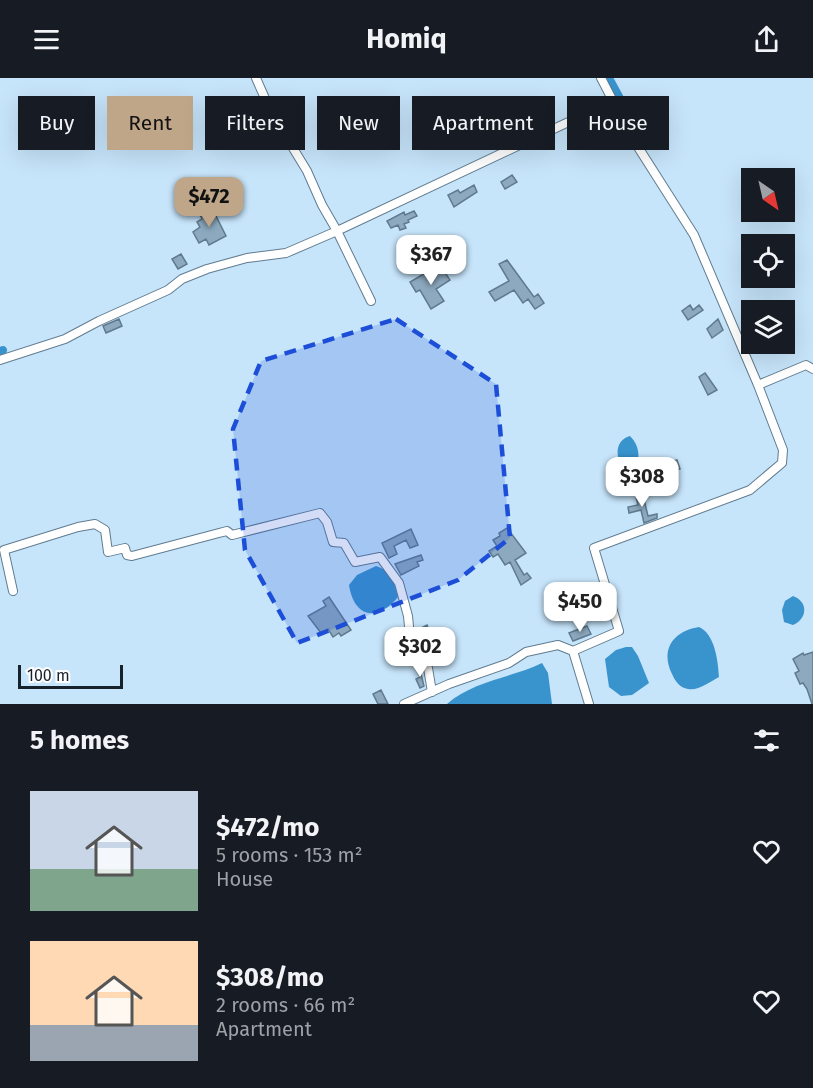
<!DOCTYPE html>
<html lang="en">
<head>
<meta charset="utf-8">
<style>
  :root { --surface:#171b24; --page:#20242c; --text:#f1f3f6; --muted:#9ea1a6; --accent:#c0a688 }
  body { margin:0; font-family:"Fira Sans",sans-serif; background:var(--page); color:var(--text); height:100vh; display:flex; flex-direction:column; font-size:22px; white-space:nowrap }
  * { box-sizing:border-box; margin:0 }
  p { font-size:20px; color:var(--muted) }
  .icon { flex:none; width:33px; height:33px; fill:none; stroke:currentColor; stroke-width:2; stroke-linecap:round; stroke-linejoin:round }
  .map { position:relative; height:626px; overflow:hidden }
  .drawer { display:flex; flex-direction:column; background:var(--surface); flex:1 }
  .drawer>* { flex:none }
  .banner { position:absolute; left:18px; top:18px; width:777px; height:54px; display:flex; gap:12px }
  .needle { width:39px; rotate:146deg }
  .controls { position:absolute; left:741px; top:90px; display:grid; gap:12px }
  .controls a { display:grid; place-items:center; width:54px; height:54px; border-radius:0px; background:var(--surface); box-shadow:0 6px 24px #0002; font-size:30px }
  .scale { position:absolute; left:18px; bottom:15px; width:105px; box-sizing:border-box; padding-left:6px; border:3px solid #17222a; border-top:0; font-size:16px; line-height:21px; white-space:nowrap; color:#17222a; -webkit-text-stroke:4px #fff; paint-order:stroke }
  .price { position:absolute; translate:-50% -51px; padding:0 14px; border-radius:12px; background:#fff; color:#222; font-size:20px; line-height:39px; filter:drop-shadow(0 2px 3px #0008) }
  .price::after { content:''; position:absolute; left:50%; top:36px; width:18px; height:14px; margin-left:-9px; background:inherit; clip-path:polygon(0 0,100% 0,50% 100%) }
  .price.selected { background:var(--accent); color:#111 }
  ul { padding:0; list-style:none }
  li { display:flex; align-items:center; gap:18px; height:150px; padding:0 30px }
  li span { display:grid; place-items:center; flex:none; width:168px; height:120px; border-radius:0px; color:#555 }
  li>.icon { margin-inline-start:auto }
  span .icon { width:72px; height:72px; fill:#fffc; stroke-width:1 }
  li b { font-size:26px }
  h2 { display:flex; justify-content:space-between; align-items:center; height:72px; padding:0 30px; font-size:26px }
  .pill { padding:0 21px; border-radius:0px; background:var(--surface); box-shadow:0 6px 24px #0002; font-size:21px; line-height:54px }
  .pill.selected { background:var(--accent); color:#111 }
  header { display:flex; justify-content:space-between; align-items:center; height:78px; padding:0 30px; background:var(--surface); font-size:27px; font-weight:700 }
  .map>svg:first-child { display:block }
</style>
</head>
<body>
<header><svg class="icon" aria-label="menu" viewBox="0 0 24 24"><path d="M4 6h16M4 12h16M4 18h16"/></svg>Homiq<svg class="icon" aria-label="share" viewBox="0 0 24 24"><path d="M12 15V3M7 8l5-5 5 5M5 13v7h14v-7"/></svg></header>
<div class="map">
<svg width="813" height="626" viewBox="0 0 813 626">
  <rect width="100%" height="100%" fill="#c6e4fa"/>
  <!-- water -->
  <path fill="#3993cd" d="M630,358C639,367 641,379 635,390L630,393C615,387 612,363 630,358Z
    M376,488C392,493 394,504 398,519C378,544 354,540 349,507L357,497Z
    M793,518C809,524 807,541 793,547L784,544L782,532L785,523Z
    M699,549C715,556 718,583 719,599C710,604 698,613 688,611C680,610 675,603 672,596C660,572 673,553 699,549Z
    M626,569H632L638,578L649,605L632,617L621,618L609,609L605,581L616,572Z
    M542,585L548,595L552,626H447C473,603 511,600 542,585Z"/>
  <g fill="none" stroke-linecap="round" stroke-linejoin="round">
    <!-- canal -->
    <path stroke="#3993cd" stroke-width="8" d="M609,0L642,61
      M0,273L3,272"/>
  </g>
  <!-- building -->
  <path fill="#8da9bf" stroke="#5f7a8e" stroke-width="1.5" d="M249,33L253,43L242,48L238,38Z
    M512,97L517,104L505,111L501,104Z
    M474,107L477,114L454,129L448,117L458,112L460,115Z
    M202,128L207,137L214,134L226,158L209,167L206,161L199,165L193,154L200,149L197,144L202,141L197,131Z
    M414,133L417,138L408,142L409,144L404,146L406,150L400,152L398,147L391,150L387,143L404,134L405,137Z
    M181,176L187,186L178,191L172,181Z
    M507,182L534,219L538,216L544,225L535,231L528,221L523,225L514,212L495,223L489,214L509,203L499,186Z
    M441,189L450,202L436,211L444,223L431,231L420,212L416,214L410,204L427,194L429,197Z
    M690,227L693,232L699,227L703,232L688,242L682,233Z
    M119,241L122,248L106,255L103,248Z
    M718,241L723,252L712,260L707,251Z
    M705,295L717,312L708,317L699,299Z
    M677,382L680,391L663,396L661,386Z
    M642,413L648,438L657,436V440L644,445L641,432L629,435L628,429L638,427L635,415Z
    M507,450L526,475L515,482L524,497L527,495L531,500L521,507L510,484L505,487L498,476L493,479L489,473L497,468L493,462L500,458L499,455Z
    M411,451L418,467L410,470L406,462L394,468L397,476L389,480L382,465Z
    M421,477L423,482L417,484L419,488L401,497L395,486Z
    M329,519L351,552L341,558L339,555L333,559L328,551L321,555L308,538L326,528L323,523Z
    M427,547L431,557L428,558L433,572L427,575L417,552Z
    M587,548L591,556L573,563L569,555Z
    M399,552L404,564L401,565L404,573L396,576L391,564L395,562L393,555Z
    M813,574V626H812L807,611L803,605L800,606L795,595L799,593L793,581L803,575L804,577Z
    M419,588L424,608L420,610L416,601L420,599L415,590Z
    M381,612L388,626H378L373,616Z"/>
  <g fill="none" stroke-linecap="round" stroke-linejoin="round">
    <!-- minor casing -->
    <g stroke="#617c90" stroke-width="10">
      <path id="minor" d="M371,223L337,153L613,23
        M0,282L65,261L99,243L168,212L182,201L207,191L247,180L286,175L337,153L322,127L307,93L271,34L256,0
        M758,307L806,287L813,291
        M13,513L4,472L78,449L95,446L105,452L108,474L125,470L127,477L132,478L219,455L227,453L232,457L320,435L327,444L333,464L344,465L355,484L380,479L399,505L408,538L410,559L428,590L432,614
        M404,626L449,606L509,585L526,574L558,567L573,573
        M589,626L573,573L619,553L594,470L750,412L782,385L783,372L758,307L694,157L631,58L601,0"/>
    </g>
    <!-- minor -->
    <use href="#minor" stroke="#fff" stroke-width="8"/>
  </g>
  <!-- marked area -->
  <path fill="#1d4ed8" fill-opacity="0.2" stroke="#1d4ed8" stroke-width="4.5" stroke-dasharray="12 8" stroke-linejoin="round" d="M396,241L496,306L510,460L458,502L297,565L245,472L233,351L261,283Z"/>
</svg>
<div class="controls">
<a><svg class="needle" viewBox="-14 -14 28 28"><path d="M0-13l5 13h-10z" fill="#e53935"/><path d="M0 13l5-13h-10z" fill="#9ea1a6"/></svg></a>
<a><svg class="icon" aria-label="locate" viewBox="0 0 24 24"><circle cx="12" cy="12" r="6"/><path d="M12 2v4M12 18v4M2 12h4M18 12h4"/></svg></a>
<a><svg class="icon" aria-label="layers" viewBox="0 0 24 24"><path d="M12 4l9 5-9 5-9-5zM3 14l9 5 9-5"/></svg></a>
</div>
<div class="scale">100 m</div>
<b class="price selected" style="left:209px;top:150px">$472</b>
<b class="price" style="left:431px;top:208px">$367</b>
<b class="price" style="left:642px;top:430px">$308</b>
<b class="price" style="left:580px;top:555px">$450</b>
<b class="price" style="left:420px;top:600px">$302</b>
<div class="banner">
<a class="pill">Buy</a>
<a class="pill selected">Rent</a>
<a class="pill">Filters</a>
<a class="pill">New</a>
<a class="pill">Apartment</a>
<a class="pill">House</a>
</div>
</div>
<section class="drawer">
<h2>5 homes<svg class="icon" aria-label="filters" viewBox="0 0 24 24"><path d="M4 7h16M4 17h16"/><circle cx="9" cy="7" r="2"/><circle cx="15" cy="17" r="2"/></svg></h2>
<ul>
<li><span style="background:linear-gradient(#c9d6e8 65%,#7fa58c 0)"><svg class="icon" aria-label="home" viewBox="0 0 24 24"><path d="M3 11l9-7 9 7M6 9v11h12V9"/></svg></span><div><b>$472/mo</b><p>5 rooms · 153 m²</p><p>House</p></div><svg class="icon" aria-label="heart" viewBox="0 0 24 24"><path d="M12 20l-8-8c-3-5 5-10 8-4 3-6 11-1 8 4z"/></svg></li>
<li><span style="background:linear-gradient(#ffd9b3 70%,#9aa5b1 0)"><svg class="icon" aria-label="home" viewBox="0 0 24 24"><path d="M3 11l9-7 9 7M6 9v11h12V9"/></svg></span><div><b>$308/mo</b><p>2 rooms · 66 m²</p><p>Apartment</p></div><svg class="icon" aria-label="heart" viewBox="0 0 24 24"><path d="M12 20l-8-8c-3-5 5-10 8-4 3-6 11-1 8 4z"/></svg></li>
</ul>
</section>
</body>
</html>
